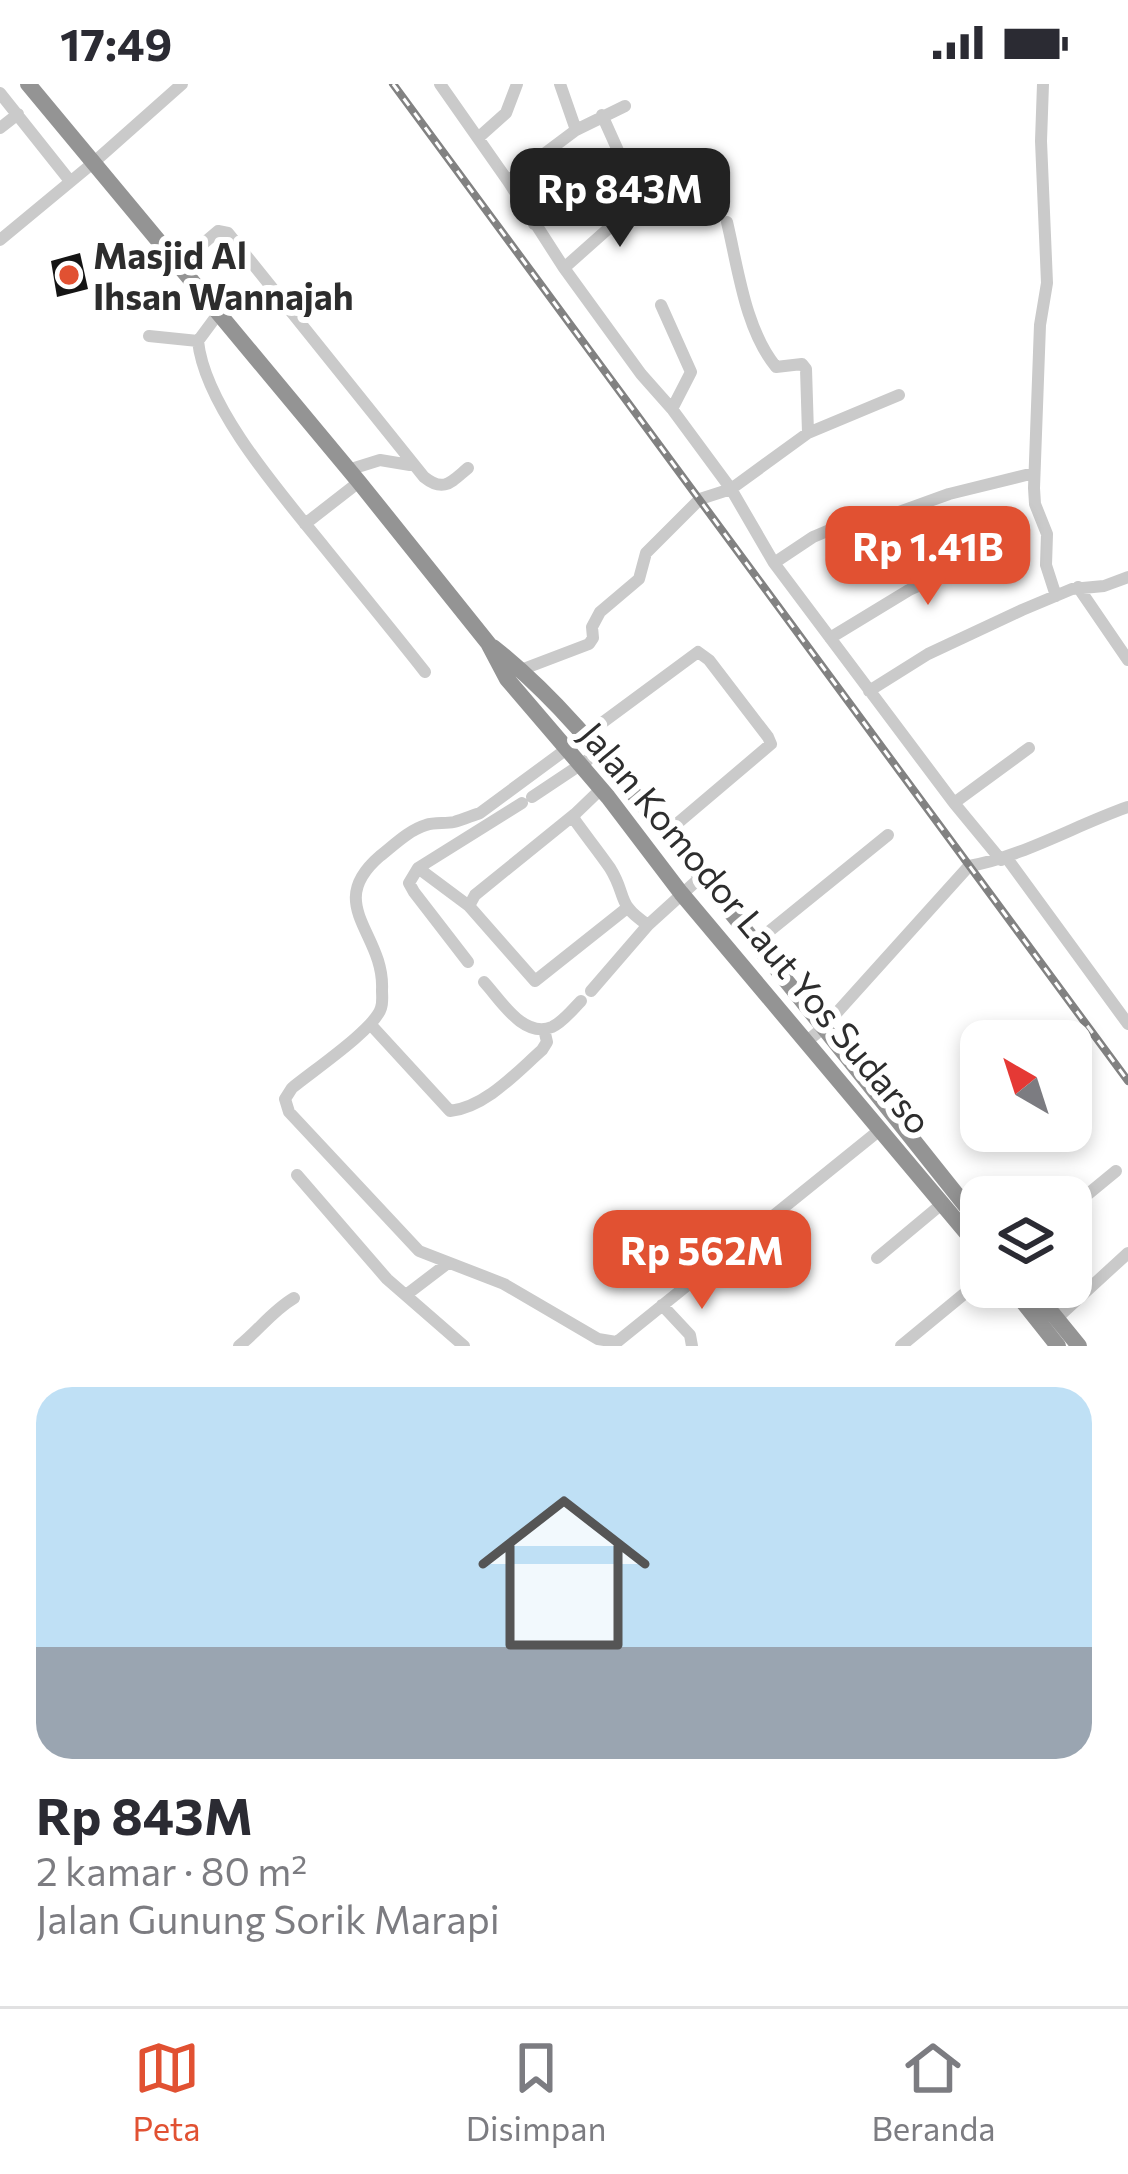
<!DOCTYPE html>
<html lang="id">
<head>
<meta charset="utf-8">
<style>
  :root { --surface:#fff; --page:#f7f7f7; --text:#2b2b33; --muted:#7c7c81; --line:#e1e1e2; --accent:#e15132 }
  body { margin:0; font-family:Commissioner,sans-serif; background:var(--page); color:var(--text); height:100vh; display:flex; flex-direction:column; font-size:45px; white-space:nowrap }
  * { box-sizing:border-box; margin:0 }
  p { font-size:39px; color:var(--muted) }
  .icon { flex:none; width:66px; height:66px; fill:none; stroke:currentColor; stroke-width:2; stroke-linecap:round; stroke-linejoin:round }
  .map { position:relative; height:1262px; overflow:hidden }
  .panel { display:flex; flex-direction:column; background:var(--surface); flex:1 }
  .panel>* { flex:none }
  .needle { width:78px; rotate:321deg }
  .controls { position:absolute; left:960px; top:936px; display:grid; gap:24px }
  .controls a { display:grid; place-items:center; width:132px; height:132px; border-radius:24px; background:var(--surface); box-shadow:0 6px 18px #0003; font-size:60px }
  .price { position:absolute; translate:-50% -102px; padding:0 27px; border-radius:24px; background:var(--accent); color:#fff; font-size:39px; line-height:78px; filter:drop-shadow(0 3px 6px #0008) }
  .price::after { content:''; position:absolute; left:50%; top:72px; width:36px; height:27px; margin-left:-18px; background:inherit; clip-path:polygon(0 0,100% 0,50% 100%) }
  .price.current { background:#222; color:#fff }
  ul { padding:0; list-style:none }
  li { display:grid; align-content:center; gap:24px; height:636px; padding:0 36px }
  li+li { border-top:3px solid var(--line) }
  li span { display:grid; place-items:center; height:372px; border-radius:36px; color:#555 }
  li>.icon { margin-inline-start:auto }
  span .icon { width:216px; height:216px; fill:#fffc; stroke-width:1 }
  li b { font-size:51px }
  .status { display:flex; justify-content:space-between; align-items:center; height:84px; padding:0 60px; background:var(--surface); direction:ltr }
  .status svg { height:33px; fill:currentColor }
  .tabs { display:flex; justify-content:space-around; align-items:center; height:168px; border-top:3px solid var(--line); background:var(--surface); font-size:33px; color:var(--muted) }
  .tabs a { display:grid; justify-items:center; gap:6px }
  .tabs .current { color:var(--accent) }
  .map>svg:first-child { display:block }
</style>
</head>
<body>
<div class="status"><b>17:49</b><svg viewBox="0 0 49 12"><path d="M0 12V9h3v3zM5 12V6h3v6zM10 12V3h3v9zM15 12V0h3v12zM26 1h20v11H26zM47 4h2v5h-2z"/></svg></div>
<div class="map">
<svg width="1128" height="1262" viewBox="0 0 1128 1262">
  <rect width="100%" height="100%" fill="#fff"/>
  <!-- building -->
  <path fill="#141414" d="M80,169L88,205L57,213L51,177Z"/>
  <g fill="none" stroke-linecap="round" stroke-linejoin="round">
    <!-- minor -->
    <path stroke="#cacaca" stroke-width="12" d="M440,0L508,97L564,184L641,290L672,325L731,405L774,479L954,719L1001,776
      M560,0L576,46
      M1043,0L1041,57L1047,199L1040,241L1034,404L1035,420L1047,450L1046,481L1056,512
      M0,9L70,97
      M0,44L18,30
      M478,54L506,29L517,0
      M508,97L576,46L625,22
      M727,138C738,184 745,245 776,283L802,280L806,285L808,349
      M534,140L578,115L624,80L602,31
      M0,156L93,79L182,0
      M178,181L218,147L228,149L424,393C444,409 451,398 468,384
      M564,184L645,112
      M661,221L691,288L672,325
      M218,230L198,257C205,324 283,412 325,464C358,505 392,546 425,588
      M149,252L198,257
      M348,386L380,376L410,381
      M305,440L359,398
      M774,479L813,453L832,445L863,441L949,410L1034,389
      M1078,503L1128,576
      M830,554L909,506L1009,461
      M518,587L589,560L593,554L592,543L600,528L639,495L646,469L700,415L731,405L808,349L899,311
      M869,607L928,570L1022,526L1072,505L1104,502L1128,493
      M601,705L575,730L574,735C586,752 599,768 610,784C628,813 615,819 648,841
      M532,713L598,669
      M954,719L1029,664
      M575,730L475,811L469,822L535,897L627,824
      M1006,773L1128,940
      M418,784L469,822
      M756,858L888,751
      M468,878L414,808L409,799L418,784L522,719
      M484,898C500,915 523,955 552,943C563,938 573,925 581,917
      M591,907L648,841L702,792
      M371,941L450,1027C486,1023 517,988 542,966L547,958L544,945
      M806,958L823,944L969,782C1022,773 1076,741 1128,723
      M297,1091L387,1195L464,1262
      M1071,1124L1116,1087
      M877,1174L943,1119
      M406,1211L448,1179
      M662,1221L690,1251L692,1262
      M1057,1234L1128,1169
      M616,1258L598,1255L504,1200L419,1167L289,1028L285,1015L292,1004C311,988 375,945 381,924C383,918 382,912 382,906C385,849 323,821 380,772C394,761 409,746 426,741C435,738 445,740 454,738C462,736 471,732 480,729L698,568L709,576L768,653L771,660L666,749
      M239,1262C259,1246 272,1227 294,1214
      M612,1262L881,1045
      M901,1262L981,1196"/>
    <!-- highway -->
    <path stroke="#949494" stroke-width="16" d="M28,0L359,398L488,559L507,595L608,713L681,809L981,1166
      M493,563C564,619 621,695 678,764C781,888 880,1015 981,1141
      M1011,1203L1058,1262
      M1031,1203L1079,1262"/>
    <!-- rail casing -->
    <g stroke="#828282" stroke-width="8">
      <path id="rail" d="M393,0L1128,997"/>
    </g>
    <!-- rail -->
    <use href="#rail" stroke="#fff" stroke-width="3" stroke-dasharray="9" stroke-linecap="butt"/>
  </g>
  <!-- markers -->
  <circle fill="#e15132" stroke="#fff" stroke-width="4.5" cx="69" cy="191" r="12"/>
  <g text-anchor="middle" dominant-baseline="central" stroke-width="12" stroke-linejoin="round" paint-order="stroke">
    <!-- poi labels -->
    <g font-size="36" font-weight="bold" fill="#2d2d2d" stroke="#fff" text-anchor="start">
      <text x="93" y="170">Masjid Al<tspan x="93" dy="41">Ihsan Wannajah</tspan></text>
    </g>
    <!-- street labels -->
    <g font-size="36" fill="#2d2d2d" stroke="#fff">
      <text transform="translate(757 843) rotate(50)">Jalan Komodor Laut Yos Sudarso</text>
    </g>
  </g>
</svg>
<div class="controls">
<a><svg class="needle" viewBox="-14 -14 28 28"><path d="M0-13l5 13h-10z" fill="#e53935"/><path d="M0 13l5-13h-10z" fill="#7c7c81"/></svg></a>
<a><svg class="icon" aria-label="layers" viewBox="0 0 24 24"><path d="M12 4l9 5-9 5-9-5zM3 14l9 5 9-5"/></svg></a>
</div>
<b class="price current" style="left:620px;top:166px">Rp 843M</b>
<b class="price" style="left:928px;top:524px">Rp 1.41B</b>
<b class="price" style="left:702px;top:1228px">Rp 562M</b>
</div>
<section class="panel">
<ul>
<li><span style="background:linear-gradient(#bfe0f5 70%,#9aa5b1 0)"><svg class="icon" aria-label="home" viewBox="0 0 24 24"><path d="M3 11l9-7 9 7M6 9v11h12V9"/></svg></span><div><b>Rp 843M</b><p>2 kamar · 80 m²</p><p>Jalan Gunung Sorik Marapi</p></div></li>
</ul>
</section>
<nav class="tabs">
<a class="current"><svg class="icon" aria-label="map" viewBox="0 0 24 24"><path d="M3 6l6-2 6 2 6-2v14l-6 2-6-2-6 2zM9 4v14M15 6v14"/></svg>Peta</a>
<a><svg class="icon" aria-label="saved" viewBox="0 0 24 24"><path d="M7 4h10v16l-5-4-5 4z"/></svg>Disimpan</a>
<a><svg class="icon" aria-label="home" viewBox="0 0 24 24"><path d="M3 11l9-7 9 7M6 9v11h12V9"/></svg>Beranda</a>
</nav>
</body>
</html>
